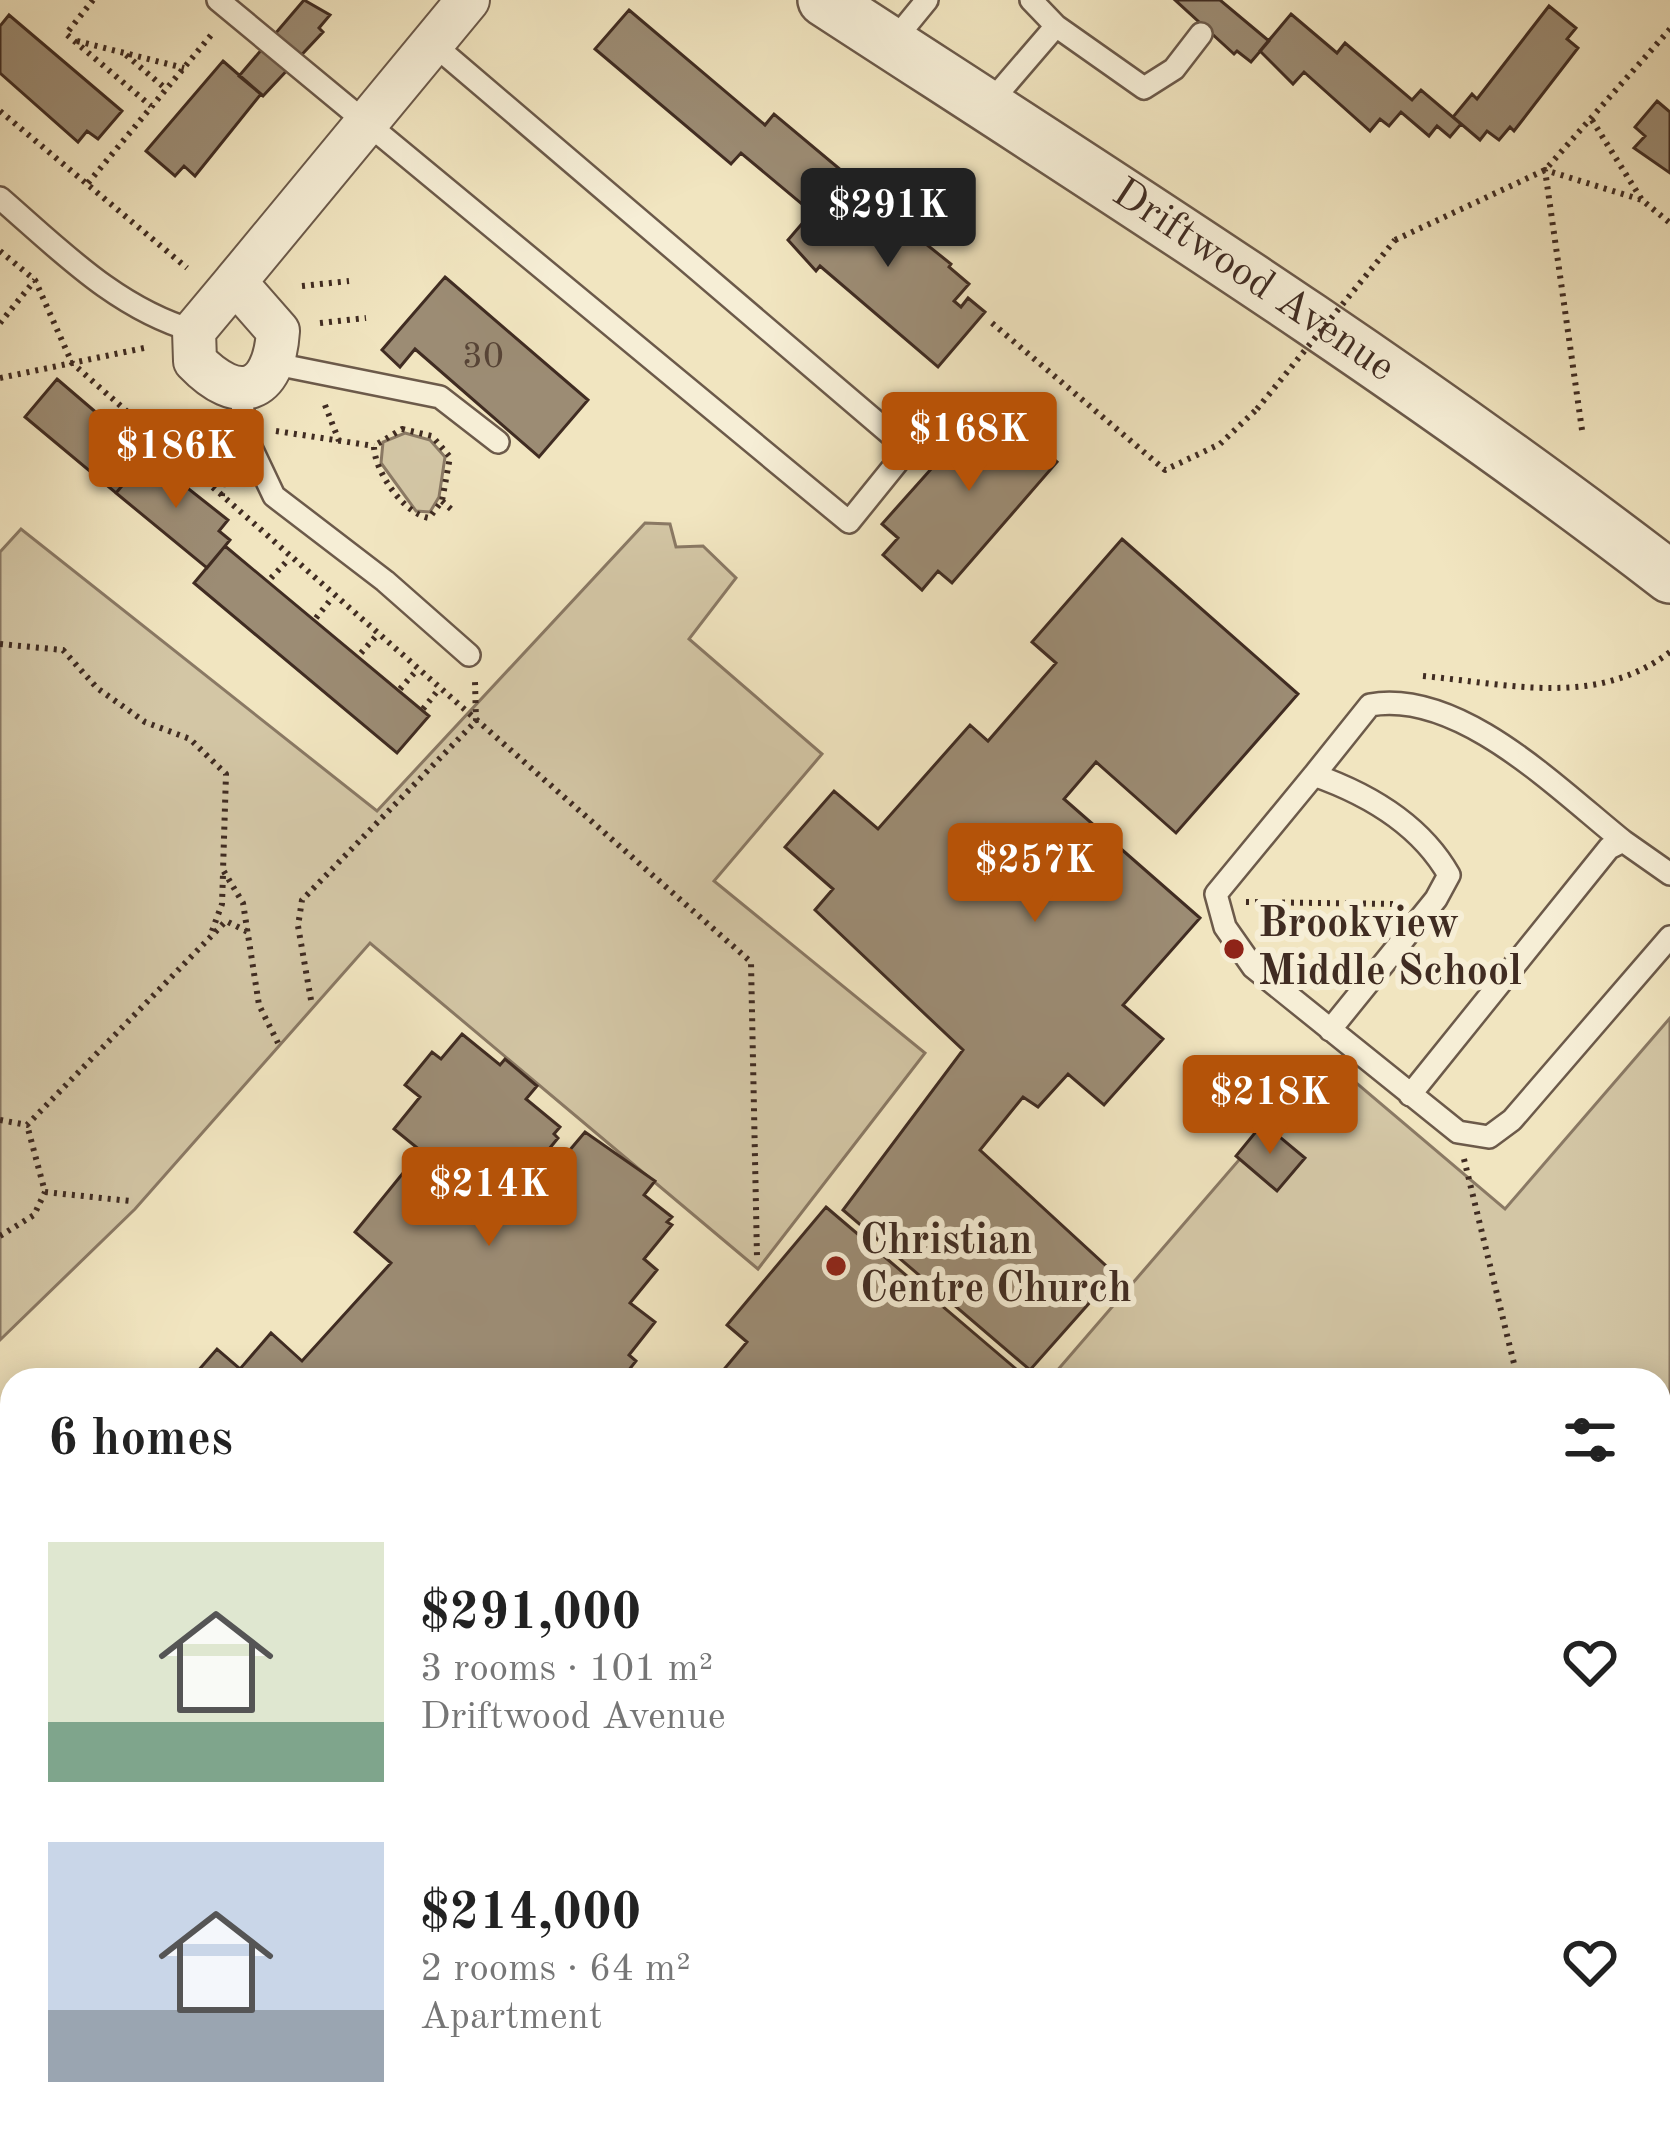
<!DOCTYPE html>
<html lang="en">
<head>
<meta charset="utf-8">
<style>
  :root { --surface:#fff; --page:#f6f6f6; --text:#222; --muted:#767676; --accent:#b45309 }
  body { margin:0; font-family:"Old Standard TT",serif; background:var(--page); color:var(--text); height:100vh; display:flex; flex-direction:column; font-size:45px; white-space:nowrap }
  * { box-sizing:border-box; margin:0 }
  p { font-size:39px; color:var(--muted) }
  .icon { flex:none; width:66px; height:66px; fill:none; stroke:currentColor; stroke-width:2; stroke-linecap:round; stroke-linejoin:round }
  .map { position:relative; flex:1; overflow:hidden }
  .panel { position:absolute; left:0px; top:1368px; width:1671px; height:768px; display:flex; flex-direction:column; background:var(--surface); border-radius:36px 36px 0 0; box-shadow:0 6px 30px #0003 }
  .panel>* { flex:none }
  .price { position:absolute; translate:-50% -102px; padding:0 27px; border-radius:12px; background:var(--accent); color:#fff; font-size:39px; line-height:78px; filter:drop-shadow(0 3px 6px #0008) }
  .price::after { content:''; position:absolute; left:50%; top:72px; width:36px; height:27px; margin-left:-18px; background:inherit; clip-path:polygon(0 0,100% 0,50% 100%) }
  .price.selected { background:#222; color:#fff }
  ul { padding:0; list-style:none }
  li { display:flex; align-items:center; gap:36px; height:300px; padding:0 48px }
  li span { display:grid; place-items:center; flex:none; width:336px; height:240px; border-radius:0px; color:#555 }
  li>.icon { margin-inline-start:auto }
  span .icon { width:144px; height:144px; fill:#fffc; stroke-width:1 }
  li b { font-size:51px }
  h2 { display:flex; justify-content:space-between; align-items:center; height:144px; padding:0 48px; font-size:51px }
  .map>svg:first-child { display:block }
</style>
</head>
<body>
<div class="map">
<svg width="1670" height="2136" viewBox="0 0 1670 2136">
  <rect width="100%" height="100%" fill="#f1e5c0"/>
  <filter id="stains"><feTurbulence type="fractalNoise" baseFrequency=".00167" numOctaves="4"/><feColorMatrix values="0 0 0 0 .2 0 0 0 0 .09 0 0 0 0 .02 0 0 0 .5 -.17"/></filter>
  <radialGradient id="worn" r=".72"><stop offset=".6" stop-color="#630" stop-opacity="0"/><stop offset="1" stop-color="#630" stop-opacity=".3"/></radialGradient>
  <!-- green -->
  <path fill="#d3c6a5" stroke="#8a7964" stroke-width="3" d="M405,433L430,440L445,457L439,497L430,512L416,511L381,463L383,442Z
    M645,523L670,524L676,547L703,546L736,578L689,639L822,754L714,881L925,1053L758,1269L370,943L135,1209L0,1340V552L21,529L377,811Z
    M1670,1018V1855L1659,1865V1380H1049L1327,1058L1505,1209Z"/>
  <!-- building -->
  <path fill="#9c8c74" stroke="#402c22" stroke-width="3" d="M304,0L330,15L319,28L323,32L263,96L239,76Z
    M1175,0H1220L1269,41L1251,62L1237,51L1234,54Z
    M1549,6L1576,28L1567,39L1578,48L1514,131L1510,127L1499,140L1487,131L1480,140L1453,117L1472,94L1477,99Z
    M629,10L765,125L774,114L842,171L809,210L741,153L731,164L595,49Z
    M1291,14L1337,53L1345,43L1412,100L1421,90L1461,124L1450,137L1437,126L1429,136L1401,112L1389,126L1380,119L1370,131L1304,72L1293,84L1260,51Z
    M9,15L122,111L98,139L87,131L78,142L0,73V26Z
    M223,61L261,94L195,176L184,166L175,176L146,151Z
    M1657,101L1670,112V173L1634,148L1645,136L1635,127Z
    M842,177L951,264L949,267L969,284L954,301L961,307L968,298L985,312L938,367L820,266L816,271L788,240Z
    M445,277L588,400L539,457L415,349L400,367L382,350Z
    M57,379L147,456L116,493L25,417Z
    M1018,397L1051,426L1036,443L1057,462L952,583L938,571L922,590L883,555L898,538L882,524L990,403L1003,414Z
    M147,456L228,520L219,531L230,540L207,568L116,493Z
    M1122,539L1298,694L1176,833L1096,762L1064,799L1200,918L1123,1005L1163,1039L1104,1105L1068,1074L1038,1107L1023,1097L980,1150L1115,1274L1030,1370L843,1210L963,1050L815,910L833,889L785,847L834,791L878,829L970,725L988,741L1056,663L1032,642Z
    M225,546L429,716L397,753L194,583Z
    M462,1034L500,1065L505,1059L537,1086L526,1099L560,1127L554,1134L558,1138L535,1166L547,1177L585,1132L655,1181L644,1195L672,1217L667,1222L672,1225L644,1259L657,1270L630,1303L655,1322L629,1355L636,1361L621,1380H190L217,1349L240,1369L271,1333L302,1361L391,1263L355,1232L421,1151L394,1129L420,1097L405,1085L432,1052L441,1059Z
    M1263,1123L1305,1158L1277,1191L1236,1156Z
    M826,1207L1029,1380H715L747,1342L727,1325Z
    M12,2067L13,2124L3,2136L0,2070L5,2075Z
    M219,2124H258L248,2136H225L228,2132Z"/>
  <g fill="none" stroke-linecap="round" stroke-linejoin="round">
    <!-- service casing -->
    <g stroke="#6c5a4a" stroke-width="26">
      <path id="service" d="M218,0L849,522L908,449L432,43
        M1031,0L1056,26L1144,88L1174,69L1201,34
        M891,44L927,0
        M988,105L1056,26
        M0,198C61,251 116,308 194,331
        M276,364L440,397L498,442
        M240,390L247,439L274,496L385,581L469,655
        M1314,775L1370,705C1459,689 1557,788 1623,841
        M1330,1030L1436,899L1449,875C1420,824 1368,794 1314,775L1216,894L1225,927L1253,967L1458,1132L1489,1137L1512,1120L1670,937
        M1410,1095L1609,848L1623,841L1670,874
        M941,2124H958
        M1313,2124L1326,2136
        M1227,2136L1239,2124"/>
    </g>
    <!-- minor casing -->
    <g stroke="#6c5a4a" stroke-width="46">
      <path id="minor" d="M235,282L468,0
        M235,282L278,331C274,394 238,406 195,361L194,331Z
        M421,2136L431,2124"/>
    </g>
    <!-- tertiary casing -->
    <g stroke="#6c5a4a" stroke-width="56">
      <g id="tertiary">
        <path id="s1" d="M824,0C1110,186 1399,368 1670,577"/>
        <path d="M0,1572L12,1578"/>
        <path d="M0,1633L12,1640"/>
        <path d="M649,2124L663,2136"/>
        <path d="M748,2124L762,2136"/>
      </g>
    </g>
    <!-- secondary casing -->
    <g stroke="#402c22" stroke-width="62">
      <path id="secondary" d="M1659,2006L1670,1996
        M1519,2136L1532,2124"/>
    </g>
    <!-- path -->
    <path stroke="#402c22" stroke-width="6" stroke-dasharray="3 6" stroke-linecap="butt" d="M93,0L66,34L151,106
      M77,41L184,68
      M126,55L166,89
      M0,111L187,268
      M1592,120L1642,200L1670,223
      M88,183L212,34
      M1395,240L1545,170L1670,29
      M0,251L35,280L72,363L751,962L757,1257
      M302,286L349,281
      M0,323L35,280
      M320,323L366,318
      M992,323L1165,470L1220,444L1257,409
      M0,378L144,348
      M325,405L339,441
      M402,429L432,436L450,457L442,501L429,518C404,514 374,471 374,446Z
      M1582,430L1545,170L1642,200
      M276,431L374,446
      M222,496L224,458
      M442,501L452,510
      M271,578L289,559
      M316,618L332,598
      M0,644L63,650L97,688L145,722L190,739L226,774L223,870L243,903L259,1005L278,1043
      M361,653L377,635
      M1423,676C1510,684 1596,708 1670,652
      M400,689L417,670
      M423,709L439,689
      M1246,902L1395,904
      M212,931L222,904L223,874
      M311,1000L298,926L302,900L476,721L475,681
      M0,1120L27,1125L226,921L248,932
      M1464,1159L1518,1380
      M45,1192L130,1201
      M0,1236L34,1215L45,1192L27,1125
      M0,1854L12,1864
      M0,2023L12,2009
      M300,2136L307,2124"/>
    <!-- service -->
    <use href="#service" stroke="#f6eed6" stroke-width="21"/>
    <!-- minor -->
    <use href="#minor" stroke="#f6eed6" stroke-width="42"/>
    <!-- tertiary -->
    <use href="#tertiary" stroke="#f6eed6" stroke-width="51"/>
    <!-- secondary -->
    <use href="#secondary" stroke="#f6eed6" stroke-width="57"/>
    <!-- path-bridge -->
    <path stroke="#402c22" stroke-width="6" stroke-dasharray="3 6" stroke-linecap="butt" d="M1257,409L1395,240"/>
  </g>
  <!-- markers -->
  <g fill="#8f2418" stroke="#f6eed6" stroke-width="4.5">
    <circle cx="1234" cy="949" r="12"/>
    <circle cx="836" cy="1266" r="12"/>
  </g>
  <g text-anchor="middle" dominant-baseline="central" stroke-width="12" stroke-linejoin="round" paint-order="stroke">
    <!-- number labels -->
    <g font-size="36" fill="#574436">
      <text x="483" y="358">30</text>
    </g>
    <!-- street labels -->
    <g font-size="42" fill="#402c22" stroke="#f6eed6">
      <text stroke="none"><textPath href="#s1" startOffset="513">Driftwood Avenue</textPath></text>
    </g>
    <!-- poi labels -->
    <g font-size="42" font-weight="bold" fill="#402c22" stroke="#f6eed6" text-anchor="start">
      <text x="1258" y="925">Brookview<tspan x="1258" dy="48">Middle School</tspan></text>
      <text x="860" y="1242">Christian<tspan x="860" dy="48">Centre Church</tspan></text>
    </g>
  </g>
  <rect width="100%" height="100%" filter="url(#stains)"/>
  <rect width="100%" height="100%" fill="url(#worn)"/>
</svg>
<b class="price selected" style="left:888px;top:270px">$291K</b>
<b class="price" style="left:969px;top:494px">$168K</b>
<b class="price" style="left:176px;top:511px">$186K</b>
<b class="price" style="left:1035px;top:925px">$257K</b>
<b class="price" style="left:1270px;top:1157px">$218K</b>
<b class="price" style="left:489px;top:1249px">$214K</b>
<section class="panel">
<h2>6 homes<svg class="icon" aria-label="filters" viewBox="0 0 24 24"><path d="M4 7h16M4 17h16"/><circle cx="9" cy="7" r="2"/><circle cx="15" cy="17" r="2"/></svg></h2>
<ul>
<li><span style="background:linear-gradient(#dfe7d0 75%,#7fa58c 0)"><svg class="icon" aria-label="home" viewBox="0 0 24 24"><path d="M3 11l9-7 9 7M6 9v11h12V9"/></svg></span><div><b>$291,000</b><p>3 rooms · 101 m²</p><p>Driftwood Avenue</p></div><svg class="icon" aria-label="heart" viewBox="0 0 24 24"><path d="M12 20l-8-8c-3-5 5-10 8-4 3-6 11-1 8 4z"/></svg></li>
<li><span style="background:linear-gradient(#c9d6e8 70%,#9aa5b1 0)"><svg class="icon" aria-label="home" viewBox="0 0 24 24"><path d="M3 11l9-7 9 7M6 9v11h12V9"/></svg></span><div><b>$214,000</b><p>2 rooms · 64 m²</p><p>Apartment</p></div><svg class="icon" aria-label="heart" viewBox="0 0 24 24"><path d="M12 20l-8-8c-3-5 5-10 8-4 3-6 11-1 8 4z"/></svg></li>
</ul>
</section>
</div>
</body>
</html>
